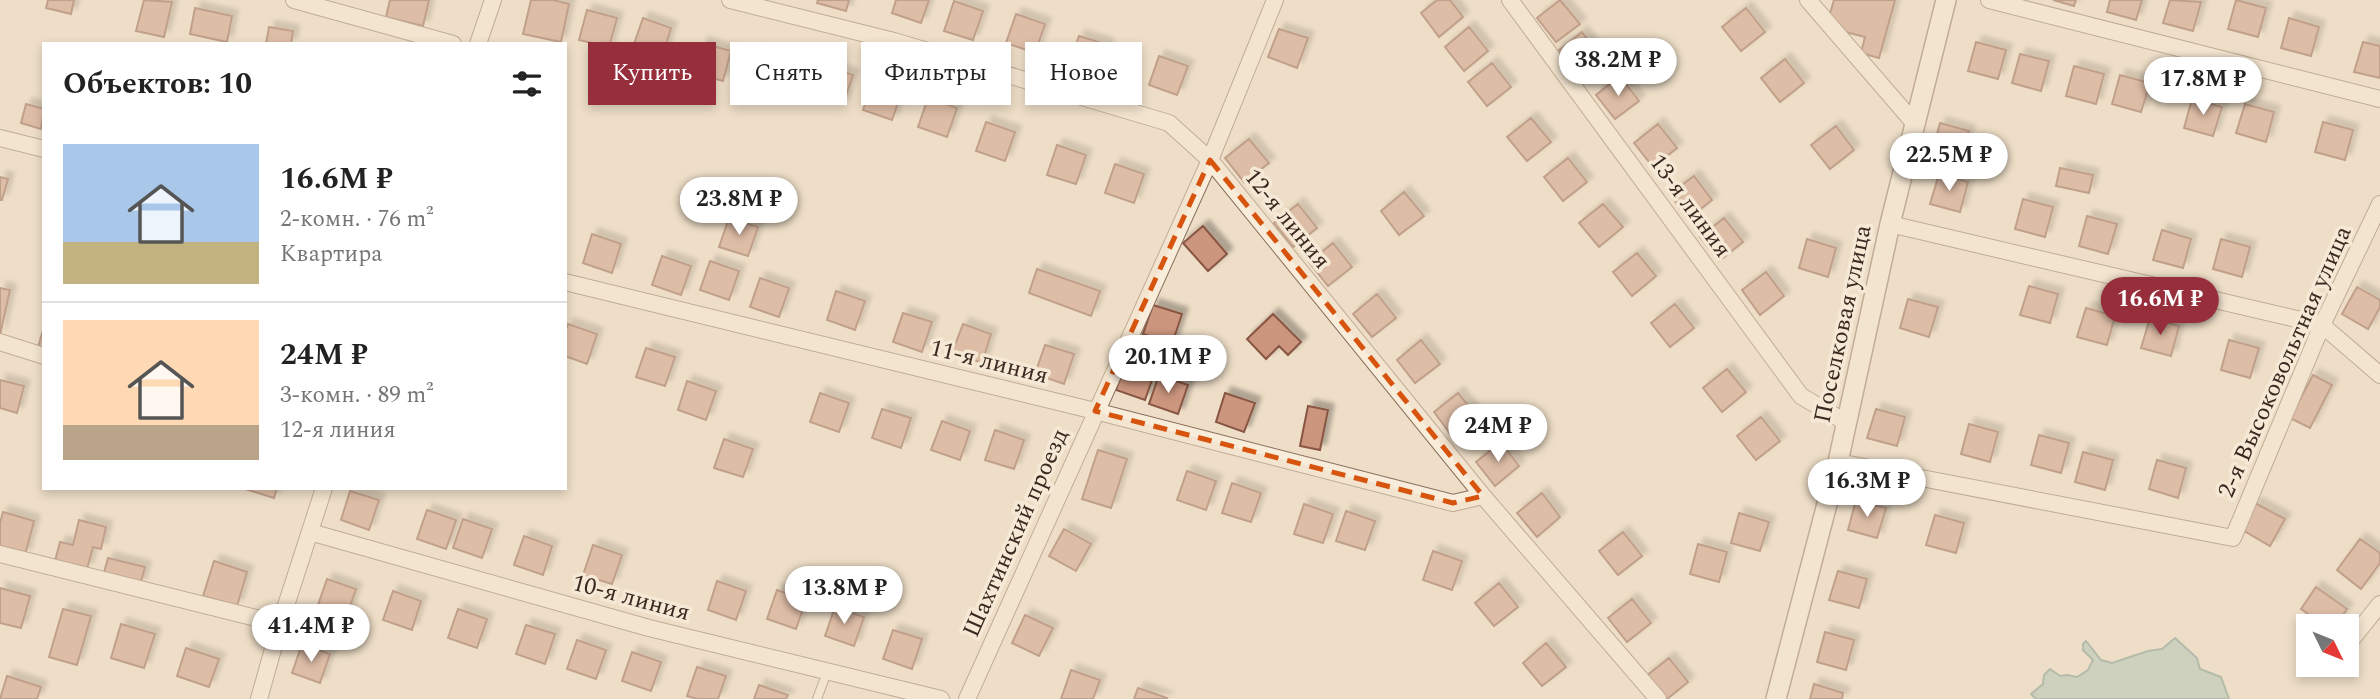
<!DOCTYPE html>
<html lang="ru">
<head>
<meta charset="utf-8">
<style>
  :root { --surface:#fff; --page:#f2f2f2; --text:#222; --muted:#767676; --line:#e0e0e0; --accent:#972e3b }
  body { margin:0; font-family:Spectral,serif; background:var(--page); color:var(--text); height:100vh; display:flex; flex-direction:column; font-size:26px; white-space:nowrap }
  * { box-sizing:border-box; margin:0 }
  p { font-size:23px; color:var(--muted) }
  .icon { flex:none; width:38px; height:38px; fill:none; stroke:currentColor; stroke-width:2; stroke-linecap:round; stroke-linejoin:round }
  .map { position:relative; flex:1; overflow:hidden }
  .details { position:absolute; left:42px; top:42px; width:525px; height:448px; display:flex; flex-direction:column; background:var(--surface); border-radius:0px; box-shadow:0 4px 10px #0003 }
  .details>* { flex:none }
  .top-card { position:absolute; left:588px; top:42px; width:665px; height:63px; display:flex; gap:14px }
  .needle { width:46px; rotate:133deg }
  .buttons { position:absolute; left:2296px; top:614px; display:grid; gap:14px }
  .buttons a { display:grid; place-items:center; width:63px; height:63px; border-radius:0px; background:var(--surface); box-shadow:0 4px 10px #0003; font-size:35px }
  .price { position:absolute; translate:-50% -60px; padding:0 16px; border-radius:24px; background:#fff; color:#222; font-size:23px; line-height:46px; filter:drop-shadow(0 2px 4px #0008) }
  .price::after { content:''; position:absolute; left:50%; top:42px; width:21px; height:16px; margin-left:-10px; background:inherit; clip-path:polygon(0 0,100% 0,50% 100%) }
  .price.current { background:var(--accent); color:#fff }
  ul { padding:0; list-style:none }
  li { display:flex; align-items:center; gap:21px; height:175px; padding:0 21px }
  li+li { border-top:2px solid var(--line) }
  li span { display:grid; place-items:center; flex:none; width:196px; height:140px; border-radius:0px; color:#555 }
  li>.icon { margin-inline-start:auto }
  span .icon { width:84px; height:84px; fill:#fffc; stroke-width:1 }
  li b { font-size:30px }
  h2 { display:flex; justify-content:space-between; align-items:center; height:84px; padding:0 21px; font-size:30px }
  .chip { padding:0 24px; border-radius:0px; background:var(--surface); box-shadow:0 4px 10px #0003; font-size:24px; line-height:63px }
  .chip.current { background:var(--accent); color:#fff }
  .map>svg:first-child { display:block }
</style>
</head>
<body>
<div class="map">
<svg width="2380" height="699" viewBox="0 0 2380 699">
  <defs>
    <filter id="shadow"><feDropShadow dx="6" dy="-6" stdDeviation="2" flood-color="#0004"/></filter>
  </defs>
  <rect width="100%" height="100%" fill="#eedec7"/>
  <!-- water -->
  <path fill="#a8c1b7" stroke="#6e9084" stroke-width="2" d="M2175,638L2197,658L2200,669L2221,677L2229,699H2036L2031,694L2043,684L2044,675L2050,669L2060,676L2067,675L2077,677L2088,670L2093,660L2083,650V644L2086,641L2101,660L2112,663L2148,651L2162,649Z"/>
  <!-- building -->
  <path fill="#cb957e" stroke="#885643" stroke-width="2" filter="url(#shadow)" d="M48,0H74L71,14L46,8Z
    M144,0L172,2L164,37L136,31Z
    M390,0H429L423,26L386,17Z
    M531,0H553L569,4L561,42L523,34Z
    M818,0H849L846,11L817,3Z
    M896,0H929L921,23L892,13Z
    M1437,0H1450L1463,17L1439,37L1421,13Z
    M1560,0L1580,24L1556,42L1537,18Z
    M1834,0H1895L1879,58L1861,53L1865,37L1826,27Z
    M2053,0H2076L2074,6Z
    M2110,0H2142L2136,20L2107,12Z
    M2170,0L2201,2L2193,31L2163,23Z
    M2236,0L2266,8L2258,37L2228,29Z
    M954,1L983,11L973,40L944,31Z
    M195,8L232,16L227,42L190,34Z
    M1746,8L1765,32L1741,51L1722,27Z
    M587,10L617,18L609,47L579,40Z
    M1016,14L1045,24L1035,53L1006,43Z
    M643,18L671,28L662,57L633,47Z
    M2289,18L2319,27L2311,56L2281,48Z
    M269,27L293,31L291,44H266Z
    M1469,27L1488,51L1464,71L1445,47Z
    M1279,29L1308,38L1297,68L1268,57Z
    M1582,32L1600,57L1576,75L1558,51Z
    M1079,36L1108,45L1098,75L1069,65Z
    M1976,42L2006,50L1998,79L1968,71Z
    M2363,42L2380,46V78L2354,72Z
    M702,43L731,51L723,81L694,73Z
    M759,52L788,62L778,91L749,81Z
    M2020,54L2049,61L2041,91L2012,83Z
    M1159,56L1188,66L1177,95L1149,85Z
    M1785,59L1804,83L1780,102L1761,78Z
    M1492,63L1511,87L1487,106L1468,82Z
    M824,65L853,75L843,104L814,94Z
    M2074,66L2104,74L2096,104L2066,96Z
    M2120,75L2150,83L2141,112L2112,104Z
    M1620,76L1639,101L1615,119L1596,95Z
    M873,81L902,91L892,120L863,110Z
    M928,98L957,108L947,137L918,127Z
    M2192,99L2222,107L2213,136L2184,128Z
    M26,104L44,109L41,129L21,123Z
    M2245,104L2274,112L2266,142L2236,133Z
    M1531,118L1551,142L1527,161L1507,137Z
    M986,122L1015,132L1005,161L976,151Z
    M2323,122L2353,130L2345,160L2315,152Z
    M1940,123L1969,131L1961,161L1932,153Z
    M1658,124L1677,148L1653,167L1634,143Z
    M1836,126L1854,150L1830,169L1811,145Z
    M1249,139L1269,163L1244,182L1225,158Z
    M1057,145L1086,155L1076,184L1047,175Z
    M1568,158L1587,182L1563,201L1544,177Z
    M1115,164L1144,174L1134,203L1105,193Z
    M2060,168L2093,175L2089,193L2056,186Z
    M1939,174L1968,182L1960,212L1930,204Z
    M1694,176L1712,200L1688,219L1670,194Z
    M0,177L8,179L2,200H0Z
    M1404,192L1424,216L1399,235L1381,211Z
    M2023,199L2053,207L2045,237L2015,229Z
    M1298,204L1317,228L1293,247L1274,223Z
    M1603,204L1623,227L1599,247L1579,223Z
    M2087,216L2117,224L2108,254L2079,246Z
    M729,218L758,227L748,256L719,247Z
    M1724,218L1743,242L1719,261L1700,237Z
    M1203,226L1227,254L1208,271L1183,243Z
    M2162,230L2191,239L2183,268L2153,260Z
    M592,234L621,244L612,273L583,263Z
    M1807,239L1836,248L1828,277L1799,268Z
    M2221,239L2250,247L2242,277L2213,269Z
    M1333,243L1352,267L1328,286L1309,262Z
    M1637,253L1656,276L1632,296L1613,272Z
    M662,256L691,266L681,295L652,285Z
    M710,261L739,271L729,300L700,290Z
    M1037,269L1100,291L1091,316L1029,293Z
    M1766,272L1784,296L1760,315L1742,290Z
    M760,278L789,288L779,317L750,307Z
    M2029,286L2058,294L2050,323L2020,315Z
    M2357,287L2380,300V307L2368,329L2342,314Z
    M0,288L10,290L0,335Z
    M836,291L865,301L855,330L827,320Z
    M1377,294L1396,318L1372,337L1353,314Z
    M1908,299L1938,307L1929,337L1900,328Z
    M1675,304L1694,328L1670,347L1651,323Z
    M1153,305L1182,314L1172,344L1143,334Z
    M2086,308L2115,316L2107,345L2077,337Z
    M903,313L932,322L922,352L893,342Z
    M1273,314L1301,342L1288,355L1279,346L1266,359L1247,339Z
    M2150,318L2179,326L2171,356L2141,348Z
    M568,324L597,334L587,364L565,356V332Z
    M963,324L991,334L982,363L952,353Z
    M43,330H44V353L37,351Z
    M1421,340L1440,364L1415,383L1397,360Z
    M2229,340L2259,348L2250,378L2221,370Z
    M1045,345L1074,354L1064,384L1035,374Z
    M646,348L675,357L665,386L636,377Z
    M1126,361L1155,371L1145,400L1116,390Z
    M1727,369L1746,392L1722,412L1703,388Z
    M1159,375L1188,385L1178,414L1149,404Z
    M2313,375L2332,385L2310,428L2290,418Z
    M0,380L24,386L17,413L0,408Z
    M687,381L716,391L706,420L678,410Z
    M820,393L849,403L839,432L810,422Z
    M1225,393L1255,403L1244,432L1216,422Z
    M1458,393L1477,416L1452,436L1434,412Z
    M1308,406L1328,410L1320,450L1300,446Z
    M882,409L911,418L901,448L872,438Z
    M1876,409L1905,417L1897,446L1867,438Z
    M1761,417L1780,441L1756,460L1737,436Z
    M942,421L970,431L960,460L931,450Z
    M1969,424L1998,432L1990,462L1961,454Z
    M995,430L1024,440L1014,469L985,460Z
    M2039,435L2069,443L2061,473L2031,465Z
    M724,439L753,449L743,477L714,468Z
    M1501,442L1519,466L1495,486L1476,462Z
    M1098,450L1127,459L1111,508L1082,499Z
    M2083,452L2113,460L2105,490L2075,482Z
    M2157,460L2186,468L2178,498L2149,489Z
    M1187,471L1216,481L1206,510L1177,500Z
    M1232,483L1261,493L1251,522L1222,513Z
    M242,488H277L274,498Z
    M350,491L379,500L369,530L341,520Z
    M1542,493L1560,517L1537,537L1517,513Z
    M1856,500L1886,508L1877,538L1848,530Z
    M2255,503L2285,519L2270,546L2241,529Z
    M1304,504L1333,514L1323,543L1294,534Z
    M427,510L456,520L446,549L417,539Z
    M1346,511L1375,521L1365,550L1336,541Z
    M3,512L34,521L25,555L0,548V523Z
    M1739,513L1769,522L1760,551L1731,543Z
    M1935,515L1964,523L1956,553L1926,545Z
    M463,519L492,529L482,558L453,548Z
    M79,520L106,527L101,549L93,547L87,569L55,561L60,542L73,545Z
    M1064,529L1091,544L1076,571L1049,556Z
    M1623,532L1642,556L1618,575L1599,551Z
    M524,536L552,546L543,575L514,565Z
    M2360,539L2380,553V563L2361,589L2337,570Z
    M1698,544L1727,552L1719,582L1690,574Z
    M593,545L622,555L612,584L583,575Z
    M1433,551L1462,561L1452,590L1423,580Z
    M108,558L145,567L140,585L103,576Z
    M214,561L247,572L237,606L203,596Z
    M1838,571L1867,579L1859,608L1829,600Z
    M327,579L356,589L346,618L317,608Z
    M717,581L746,591L736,620L708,610Z
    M1499,583L1518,607L1494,626L1475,603Z
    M2316,587L2347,609L2335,626H2326L2301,609Z
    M0,588L30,596L21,628L0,623Z
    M777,590L806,600L796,629L767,619Z
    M393,591L421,601L412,630L383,620Z
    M1632,599L1651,623L1627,642L1608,618Z
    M835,607L864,617L854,646L825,636Z
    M63,609L91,616L77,665L49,657Z
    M458,609L487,619L477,648L448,638Z
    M1025,615L1053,628L1039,656L1012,643Z
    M121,624L155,634L144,668L111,658Z
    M526,625L555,634L545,664L516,654Z
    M893,630L922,639L912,669L883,659Z
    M1825,632L1854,640L1846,670L1817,662Z
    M577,640L606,650L596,679L567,669Z
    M1546,643L1566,667L1542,686L1523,663Z
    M302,644L330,654L320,683L292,673Z
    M186,648L219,659L209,687L177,676Z
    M632,652L661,662L651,691L622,681Z
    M1669,658L1688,682L1667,699H1662L1645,677Z
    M697,667L726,676L718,699H697L687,696Z
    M1071,670L1100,680L1093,699H1061Z
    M7,676L41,687L37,699H0Z
    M1814,684L1843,693L1842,699H1810Z
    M759,685L788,695L786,699H754Z
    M1138,688L1167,698L1166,699H1134Z"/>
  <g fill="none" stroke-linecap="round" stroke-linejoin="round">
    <!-- service casing -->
    <g stroke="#896f5c" stroke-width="10">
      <path id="service" d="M817,699L827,672"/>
    </g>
    <!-- minor casing -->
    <g stroke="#896f5c" stroke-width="18">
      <path id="minor" d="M294,0L453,44
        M730,0L894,41L1169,123L1210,160L1483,496L1658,699
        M1510,0L1801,396L1847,423
        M1808,0L1915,124
        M1989,0L2380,99
        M478,44L493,0
        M0,138L44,149
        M1890,224L2322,325L2380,375
        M565,282L1095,411L1453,503L1483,496
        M0,342L44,356
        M1838,462L2233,538L2322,325L2380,204
        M310,532L649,628L941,699
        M0,554L280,624
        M2352,639L2380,604
        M259,699L280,624L324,488
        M967,699L1210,160L1275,0"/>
    </g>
    <!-- tertiary casing -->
    <g stroke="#896f5c" stroke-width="22">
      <path id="tertiary" d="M1776,699L1838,462L1890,224L1946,0"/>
    </g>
    <!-- service -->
    <use href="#service" stroke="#f8ecda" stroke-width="8"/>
    <!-- minor -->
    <use href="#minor" stroke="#f8ecda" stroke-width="16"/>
    <!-- tertiary -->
    <use href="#tertiary" stroke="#f8ecda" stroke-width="19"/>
  </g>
  <!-- marked area -->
  <path d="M0 0H2380V699H0ZM1210,160L1483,496L1453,503L1095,411Z" fill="#eedec7" fill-opacity=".55" fill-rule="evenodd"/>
  <path fill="none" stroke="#d7540e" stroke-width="5" stroke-dasharray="14 9" stroke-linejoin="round" d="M1210,160L1483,496L1453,503L1095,411Z"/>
  <g text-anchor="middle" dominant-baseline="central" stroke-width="7" stroke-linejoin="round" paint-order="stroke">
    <!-- street labels -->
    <g font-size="24" fill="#3a2920" stroke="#f5e9d6">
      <text transform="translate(1690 206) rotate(54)">13-я линия</text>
      <text transform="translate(1287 219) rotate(51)">12-я линия</text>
      <text transform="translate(1843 324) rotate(-78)">Поселковая улица</text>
      <text transform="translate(989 362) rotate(14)">11-я линия</text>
      <text transform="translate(2285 362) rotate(-66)">2-я Высоковольтная улица</text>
      <text transform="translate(1016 533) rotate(-66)">Шахтинский проезд</text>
      <text transform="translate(631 598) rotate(15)">10-я линия</text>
    </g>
  </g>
</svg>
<div class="buttons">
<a><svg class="needle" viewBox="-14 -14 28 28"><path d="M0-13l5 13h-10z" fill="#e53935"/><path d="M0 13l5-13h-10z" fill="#767676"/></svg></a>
</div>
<b class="price" style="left:1618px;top:98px">38.2M ₽</b>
<b class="price" style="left:2203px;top:117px">17.8M ₽</b>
<b class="price" style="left:1949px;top:193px">22.5M ₽</b>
<b class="price" style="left:739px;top:237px">23.8M ₽</b>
<b class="price current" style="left:2160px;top:337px">16.6M ₽</b>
<b class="price" style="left:1168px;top:395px">20.1M ₽</b>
<b class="price" style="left:1498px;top:464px">24M ₽</b>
<b class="price" style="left:1867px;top:519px">16.3M ₽</b>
<b class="price" style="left:844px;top:626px">13.8M ₽</b>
<b class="price" style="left:311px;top:664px">41.4M ₽</b>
<div class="top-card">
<a class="chip current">Купить</a>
<a class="chip">Снять</a>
<a class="chip">Фильтры</a>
<a class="chip">Новое</a>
</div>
<section class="details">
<h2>Объектов: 10<svg class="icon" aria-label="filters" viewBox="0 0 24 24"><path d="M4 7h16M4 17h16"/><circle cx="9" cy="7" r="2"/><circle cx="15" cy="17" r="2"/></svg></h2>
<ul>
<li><span style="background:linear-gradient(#a9c7e8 70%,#c2b280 0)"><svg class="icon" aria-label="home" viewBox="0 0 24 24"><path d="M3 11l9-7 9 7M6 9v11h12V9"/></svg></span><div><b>16.6M ₽</b><p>2-комн. · 76 m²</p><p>Квартира</p></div></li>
<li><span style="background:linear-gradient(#ffd9b3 75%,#b9a48a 0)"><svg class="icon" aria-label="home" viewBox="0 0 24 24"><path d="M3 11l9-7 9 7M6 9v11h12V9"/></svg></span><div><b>24M ₽</b><p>3-комн. · 89 m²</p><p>12-я линия</p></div></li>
</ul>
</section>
</div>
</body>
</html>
